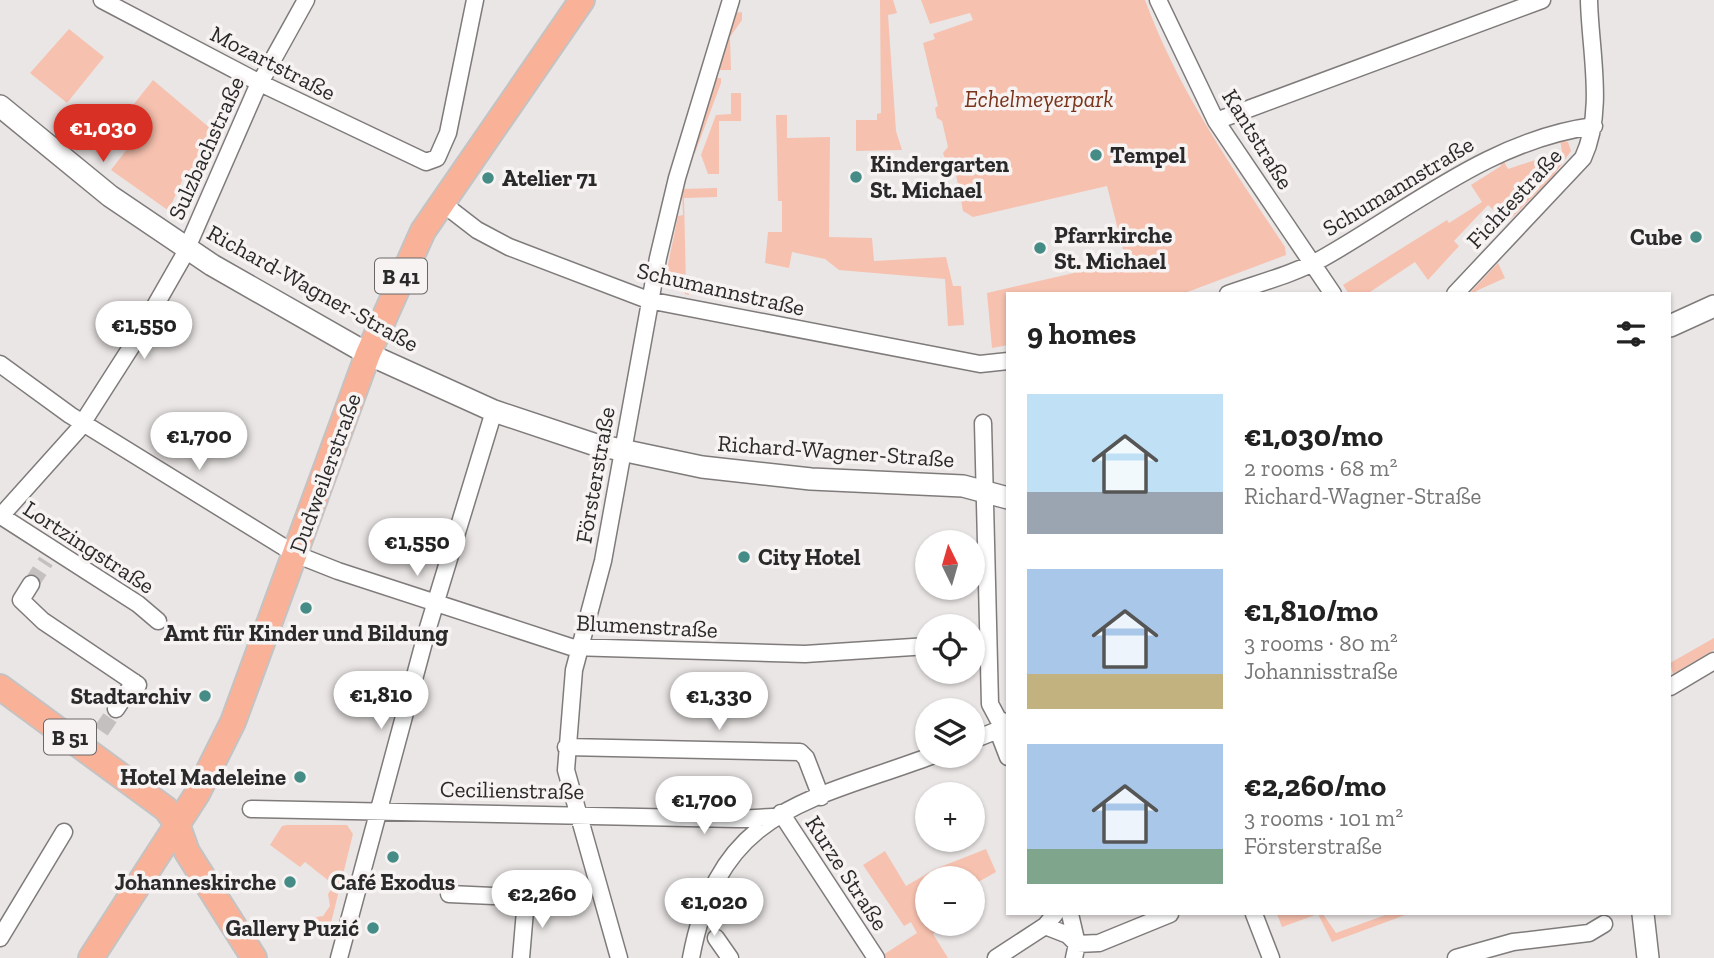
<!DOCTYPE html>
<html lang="en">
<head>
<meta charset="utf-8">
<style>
  :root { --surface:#fff; --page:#f6f6f6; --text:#222; --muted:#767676; --accent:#d93025 }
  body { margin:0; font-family:"Zilla Slab",serif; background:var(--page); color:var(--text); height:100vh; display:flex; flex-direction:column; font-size:26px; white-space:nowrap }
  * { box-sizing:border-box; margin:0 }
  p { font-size:23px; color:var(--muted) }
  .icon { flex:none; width:38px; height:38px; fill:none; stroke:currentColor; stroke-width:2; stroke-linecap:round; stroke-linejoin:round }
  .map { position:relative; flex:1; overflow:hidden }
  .drawer { position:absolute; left:1006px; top:292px; width:665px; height:623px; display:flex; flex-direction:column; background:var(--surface); border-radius:0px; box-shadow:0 2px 5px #0004 }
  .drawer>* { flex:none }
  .needle { width:46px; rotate:355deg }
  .buttons { position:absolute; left:915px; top:530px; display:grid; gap:14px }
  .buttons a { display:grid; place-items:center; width:70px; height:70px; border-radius:50%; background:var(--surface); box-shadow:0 2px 5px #0004; font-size:35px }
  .price { position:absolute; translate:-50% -60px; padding:0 16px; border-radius:24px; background:#fff; color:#222; font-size:23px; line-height:46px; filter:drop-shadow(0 2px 4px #0008) }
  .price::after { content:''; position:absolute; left:50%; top:42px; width:21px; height:16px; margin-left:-10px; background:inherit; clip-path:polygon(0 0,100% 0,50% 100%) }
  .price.selected { background:var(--accent); color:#fff }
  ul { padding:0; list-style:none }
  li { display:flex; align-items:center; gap:21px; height:175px; padding:0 21px }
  li span { display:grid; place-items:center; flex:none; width:196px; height:140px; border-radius:0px; color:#555 }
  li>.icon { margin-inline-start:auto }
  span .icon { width:84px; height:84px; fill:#fffc; stroke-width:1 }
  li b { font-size:30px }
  h2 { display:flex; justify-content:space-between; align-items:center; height:84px; padding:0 21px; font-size:30px }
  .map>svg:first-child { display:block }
</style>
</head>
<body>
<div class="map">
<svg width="1714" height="958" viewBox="0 0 1714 958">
  <rect width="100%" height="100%" fill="#eae6e5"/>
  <!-- green -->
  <path fill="#f6c1af" d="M880,0H893L897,13L888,15L896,131L902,150L856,151V120H877V114L881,113Z
    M921,0H1145C1178,90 1232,167 1285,247L1286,255L1182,294H1008V345L992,348L987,293L1126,261L1107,186L973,217L963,211L954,164L946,162L943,153L948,147L942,121L937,118L935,108L938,106L923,43L935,39L933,34L973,20L970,13L930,24Z
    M742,12V20L730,37L731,70H719L717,78H721V83L695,153L692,152L733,13Z
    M69,29L104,57L67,103L30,73Z
    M153,80L217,134L192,191L188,190L194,177L185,174L172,203L184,209L179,218L111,170L131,144L114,129Z
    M731,93H741V121H719V174H708L701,155L716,115L731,114Z
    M776,115H787V138L830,137L829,237L872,238L874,261L946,257L953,286H961L964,325L948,326L945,279L839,270L825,259L792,252L789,268L765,263L768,232H782V201H778Z
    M1560,140L1568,142L1571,151L1554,175L1511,219L1498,214L1488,205L1454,241L1459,246L1428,280L1415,262L1367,294H1349L1343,285L1447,220L1449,223L1482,202L1471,185L1501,166L1500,162L1503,160L1508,169L1562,151Z
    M717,188V197L684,198L686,287H689V295L685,294L682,287L667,288L672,285L671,275L666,274L678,216L683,215L682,189Z
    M1498,263L1505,278L1476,291L1477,294H1469Z
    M1714,638V650L1673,674L1670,663Z
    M287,825H347L353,834L327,939L306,925L312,918L323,916L330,906L328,894L334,885L305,862L300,867L270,845L282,826Z
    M986,849L996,872L973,885V878H928V924H948L933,934L948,958H885L883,955L917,933L911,922L904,926L863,865L885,851L906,886L935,869Z
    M1277,914H1323L1336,933L1388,914H1408L1332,942L1318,914L1282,927Z"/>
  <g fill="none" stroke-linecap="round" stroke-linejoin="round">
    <!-- street-tunnel -->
    <path stroke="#c4c0c0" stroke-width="16" stroke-dasharray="16 8" stroke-linecap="butt" d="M31,584L46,561
      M101,731L116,709
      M561,899L587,892"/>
    <!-- street casing -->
    <g stroke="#7f7b7a" stroke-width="19">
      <path id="street" d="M102,0L260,83L426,162L437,158L448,133L475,0
        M1158,0L1216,121L1333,294
        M1216,121L1542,0
        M442,203L477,230L509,247L648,300L980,364L1008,361
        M1228,294C1259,283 1294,274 1323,258C1410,209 1492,139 1594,126
        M1455,294L1583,158C1605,111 1590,50 1589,0
        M0,364L70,415L295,554L338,571L571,647L805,654L928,646
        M983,423L990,704L998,719L1008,724
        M1,516L138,604L158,621
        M0,517L78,430L135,341L183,257L256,90L306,0
        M31,584L21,600L43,621L138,685
        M1670,687L1714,661
        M116,709L134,682
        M998,731L1008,757
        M973,740L1008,726
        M566,747L800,752L806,758L821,797
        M251,809L737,819L773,817
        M781,813L876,958
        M449,894L561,899
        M1070,914L1077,944L1074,958
        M1254,914L1271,958
        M1045,926L1068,935L1077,944
        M0,938L64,832
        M716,938L730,958
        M1077,944L1099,943L1170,914
        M339,958L427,631L494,411
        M521,958L526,899
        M619,958L566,770L574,670L603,561L658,258L677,178L731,0
        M691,958C719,808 807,802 931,756
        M996,958L1045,926L1055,914
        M1456,958L1513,942L1589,933L1604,924"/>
    </g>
    <!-- secondary casing -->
    <g stroke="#7f7b7a" stroke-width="24">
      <path id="secondary" d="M0,106L110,196L212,265L368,354L494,411L593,444L702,467L811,479L963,486L1008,498
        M1670,326L1714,306
        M1643,914L1648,958"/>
    </g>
    <!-- primary casing -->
    <g stroke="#c4c3c3" stroke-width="28">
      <path id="primary" d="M0,687L166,809L177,824L187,852L254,958
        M91,958L197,794L233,722L368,354L423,231L582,0"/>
    </g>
    <!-- street -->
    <use href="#street" stroke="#fff" stroke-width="16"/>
    <!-- secondary -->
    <use href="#secondary" stroke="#fff" stroke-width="21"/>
    <!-- primary -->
    <use href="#primary" stroke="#f9b198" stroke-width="24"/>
  </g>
  <!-- markers -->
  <g fill="#458c87" stroke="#f7f3f2" stroke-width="2.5">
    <circle cx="1096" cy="155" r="7"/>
    <circle cx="856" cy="177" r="7"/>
    <circle cx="488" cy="178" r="7"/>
    <circle cx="1696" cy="237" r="7"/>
    <circle cx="1040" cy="248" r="7"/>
    <circle cx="744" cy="557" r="7"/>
    <circle cx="306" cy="608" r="7"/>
    <circle cx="205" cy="696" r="7"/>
    <circle cx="300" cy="777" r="7"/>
    <circle cx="393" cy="857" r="7"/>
    <circle cx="290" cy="882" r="7"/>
    <circle cx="373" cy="928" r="7"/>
  </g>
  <g text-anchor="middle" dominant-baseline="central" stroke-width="7" stroke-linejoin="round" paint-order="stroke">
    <!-- shield labels -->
    <g fill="#f7f3f2" stroke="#686666" stroke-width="2">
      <rect x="375" y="258.5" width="52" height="35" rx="5"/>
      <rect x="44" y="719.5" width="52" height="35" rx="5"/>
    </g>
    <g font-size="21" font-weight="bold" fill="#2b2a2a">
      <text x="401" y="276">B 41</text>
      <text x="70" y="737">B 51</text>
    </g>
    <!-- street labels -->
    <g font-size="23" fill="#2b2a2a" stroke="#f7f3f2">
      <text transform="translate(273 63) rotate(27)">Mozartstraße</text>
      <text transform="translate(1258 139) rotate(58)">Kantstraße</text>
      <text transform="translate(206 148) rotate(-66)">Sulzbachstraße</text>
      <text transform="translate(1398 186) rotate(-31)">Schumannstraße</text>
      <text transform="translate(1514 198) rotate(-47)">Fichtestraße</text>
      <text transform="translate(313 288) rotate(29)">Richard-Wagner-Straße</text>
      <text transform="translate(721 289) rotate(13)">Schumannstraße</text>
      <text transform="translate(836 451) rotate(4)">Richard-Wagner-Straße</text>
      <text transform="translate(325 473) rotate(-70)">Dudweilerstraße</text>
      <text transform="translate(595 475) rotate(-80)">Försterstraße</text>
      <text transform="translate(89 547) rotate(33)">Lortzingstraße</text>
      <text transform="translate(647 626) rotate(3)">Blumenstraße</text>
      <text transform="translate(512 790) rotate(1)">Cecilienstraße</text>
      <text transform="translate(847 873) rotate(57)">Kurze Straße</text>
    </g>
    <!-- park labels -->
    <g font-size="23" font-style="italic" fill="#79331a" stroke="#f7f3f2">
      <text x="1039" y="99">Echelmeyerpark</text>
    </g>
    <!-- poi labels -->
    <g font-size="23" font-weight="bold" fill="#2b2a2a" stroke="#f7f3f2" text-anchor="start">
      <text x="1110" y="155">Tempel</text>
      <text x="870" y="164">Kindergarten<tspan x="870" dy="26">St. Michael</tspan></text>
      <text x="502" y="178">Atelier 71</text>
      <text x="1054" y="235">Pfarrkirche<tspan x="1054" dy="26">St. Michael</tspan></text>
      <text x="1682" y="237" text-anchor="end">Cube</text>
      <text x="758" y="557">City Hotel</text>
      <text x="306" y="633" text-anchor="middle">Amt für Kinder und Bildung</text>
      <text x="191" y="696" text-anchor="end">Stadtarchiv</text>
      <text x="286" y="777" text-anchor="end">Hotel Madeleine</text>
      <text x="276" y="882" text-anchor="end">Johanneskirche</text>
      <text x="393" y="882" text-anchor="middle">Café Exodus</text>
      <text x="359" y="928" text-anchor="end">Gallery Puzić</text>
    </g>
  </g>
</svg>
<div class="buttons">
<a><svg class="needle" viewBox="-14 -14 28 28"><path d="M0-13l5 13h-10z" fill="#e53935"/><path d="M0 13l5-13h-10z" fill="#767676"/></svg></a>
<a><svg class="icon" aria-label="locate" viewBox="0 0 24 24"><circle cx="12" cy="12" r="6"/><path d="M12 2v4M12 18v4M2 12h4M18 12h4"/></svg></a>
<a><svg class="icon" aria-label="layers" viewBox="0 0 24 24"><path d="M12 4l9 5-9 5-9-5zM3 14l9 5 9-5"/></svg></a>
<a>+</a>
<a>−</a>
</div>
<b class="price selected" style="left:103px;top:164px">€1,030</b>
<b class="price" style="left:144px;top:361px">€1,550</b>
<b class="price" style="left:199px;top:472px">€1,700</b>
<b class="price" style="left:417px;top:578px">€1,550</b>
<b class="price" style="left:381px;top:731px">€1,810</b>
<b class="price" style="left:719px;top:732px">€1,330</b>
<b class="price" style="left:704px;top:836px">€1,700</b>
<b class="price" style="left:542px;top:930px">€2,260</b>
<b class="price" style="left:714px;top:938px">€1,020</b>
<section class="drawer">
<h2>9 homes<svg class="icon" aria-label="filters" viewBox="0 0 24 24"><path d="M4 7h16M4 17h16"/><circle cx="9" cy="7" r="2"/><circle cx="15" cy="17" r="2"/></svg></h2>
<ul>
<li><span style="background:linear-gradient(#bfe0f5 70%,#9aa5b1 0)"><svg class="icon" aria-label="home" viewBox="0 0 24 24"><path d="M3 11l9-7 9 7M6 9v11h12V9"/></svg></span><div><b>€1,030/mo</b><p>2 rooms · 68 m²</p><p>Richard-Wagner-Straße</p></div></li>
<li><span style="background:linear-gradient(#a9c7e8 75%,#c2b280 0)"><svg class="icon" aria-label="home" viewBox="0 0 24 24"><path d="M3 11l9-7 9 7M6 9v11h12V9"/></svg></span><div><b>€1,810/mo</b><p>3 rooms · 80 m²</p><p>Johannisstraße</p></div></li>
<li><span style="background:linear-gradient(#a9c7e8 75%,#7fa58c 0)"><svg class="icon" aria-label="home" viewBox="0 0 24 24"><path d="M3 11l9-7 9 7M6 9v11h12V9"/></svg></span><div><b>€2,260/mo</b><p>3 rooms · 101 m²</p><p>Försterstraße</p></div></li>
</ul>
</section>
</div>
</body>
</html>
